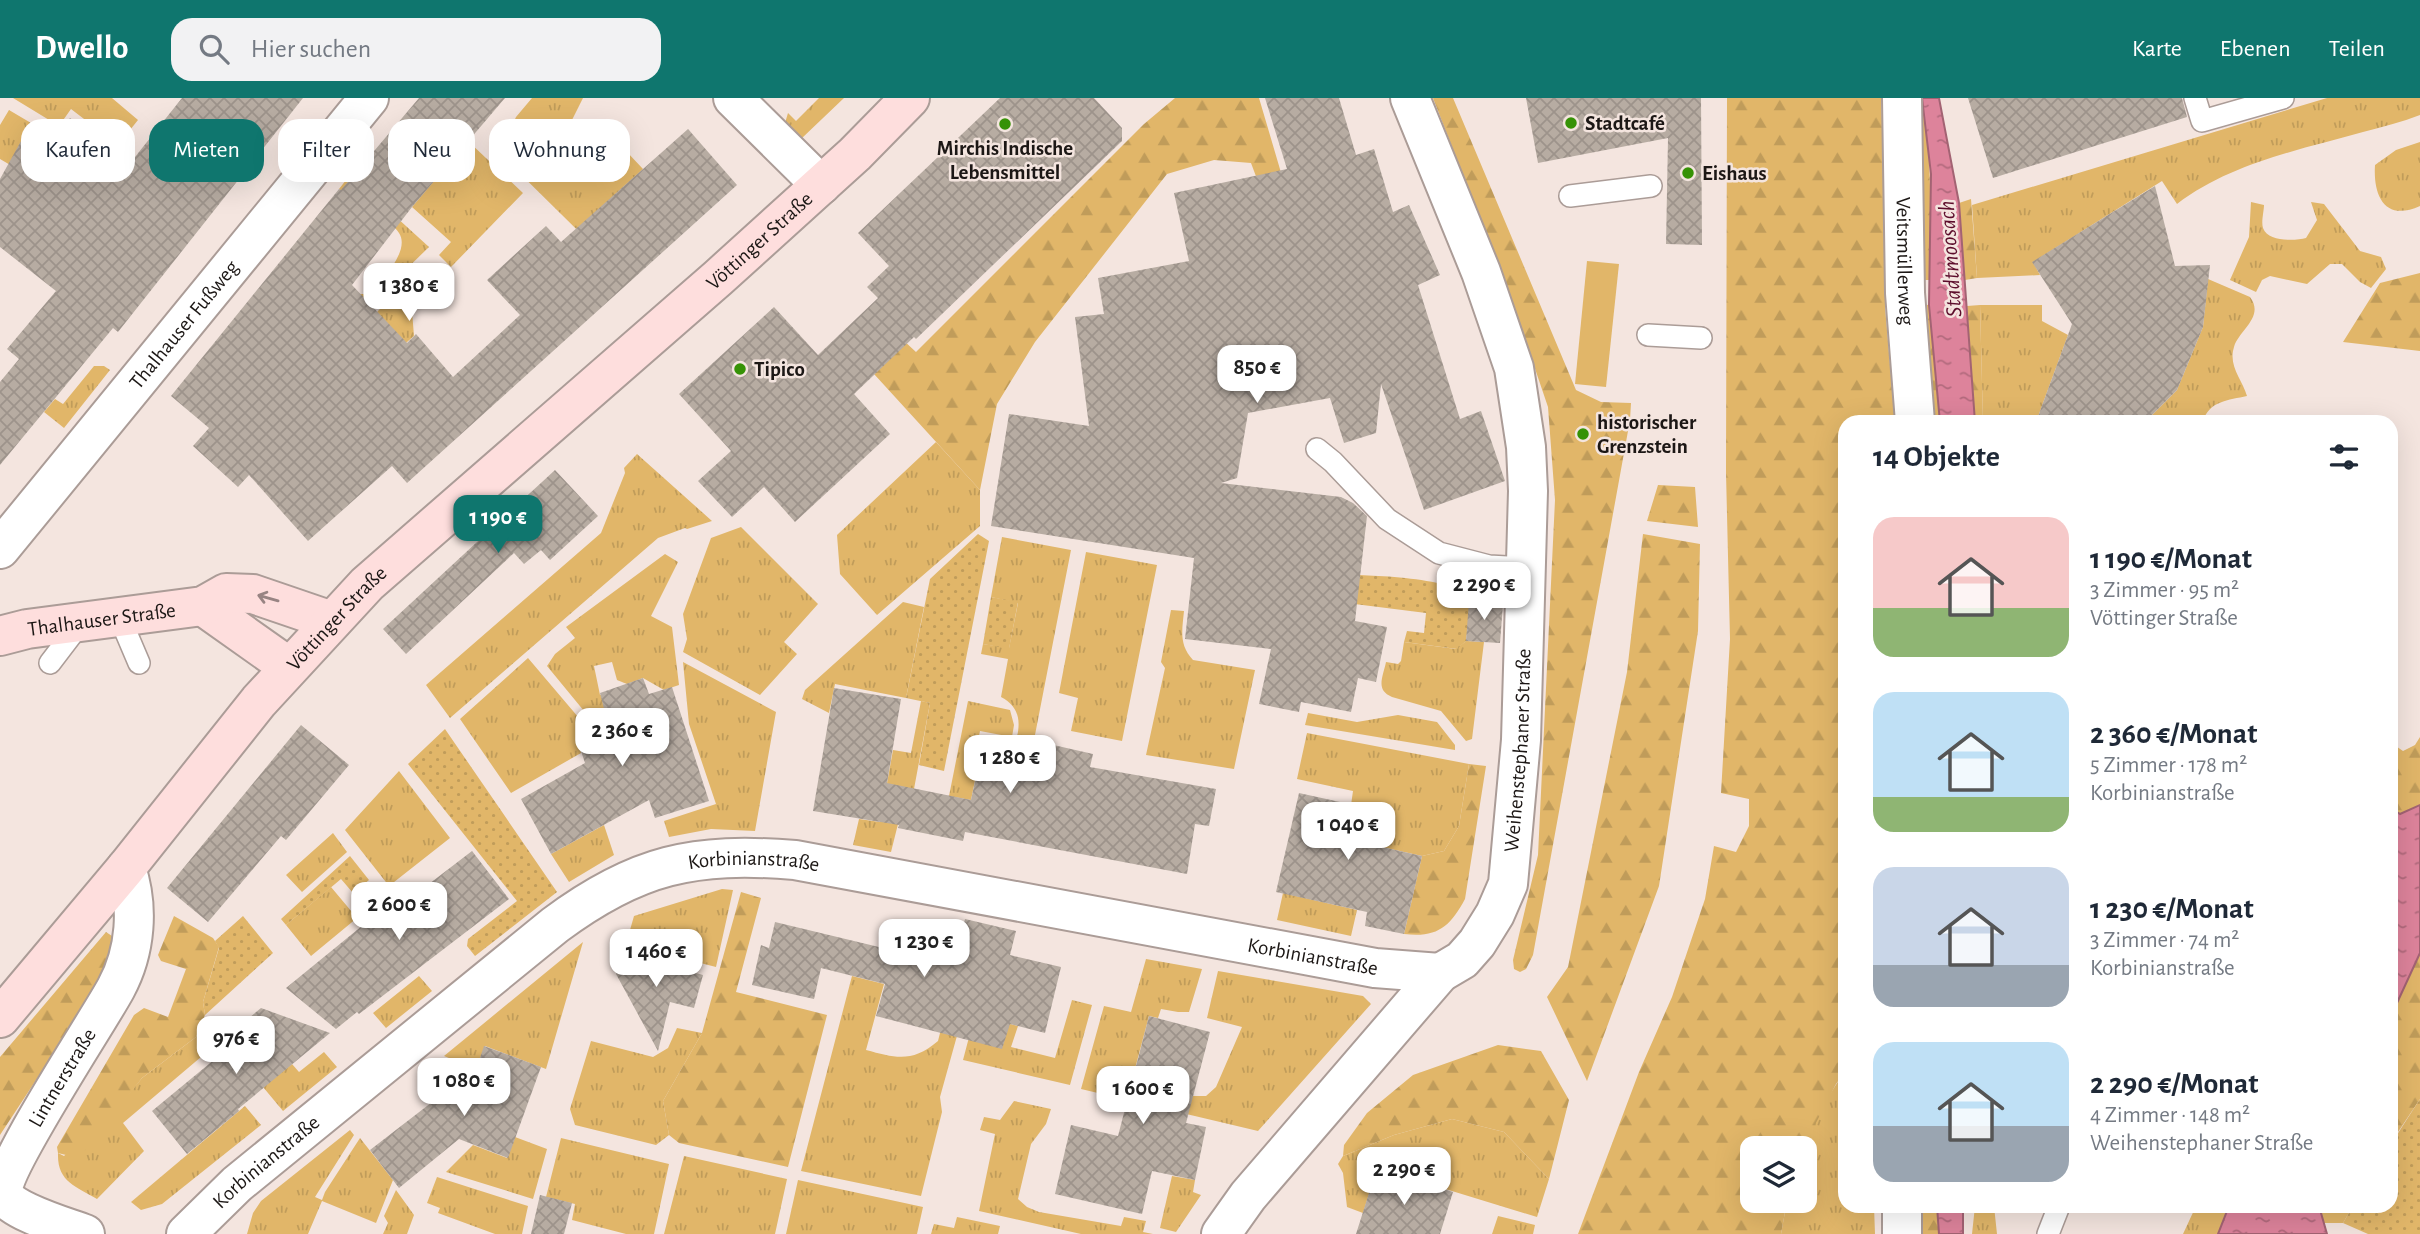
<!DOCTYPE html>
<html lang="de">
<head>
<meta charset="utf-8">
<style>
  :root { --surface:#fff; --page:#f2f2f3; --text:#1f2937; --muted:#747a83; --accent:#0f766e }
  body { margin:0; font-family:"Alegreya Sans",sans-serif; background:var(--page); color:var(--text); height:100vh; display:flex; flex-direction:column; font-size:26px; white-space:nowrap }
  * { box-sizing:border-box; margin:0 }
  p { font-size:23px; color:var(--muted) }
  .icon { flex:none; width:38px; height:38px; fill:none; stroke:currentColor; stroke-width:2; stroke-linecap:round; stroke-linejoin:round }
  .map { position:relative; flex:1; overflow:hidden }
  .details { position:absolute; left:1838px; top:317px; width:560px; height:798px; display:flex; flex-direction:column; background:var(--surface); border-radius:21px; box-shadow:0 7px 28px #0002 }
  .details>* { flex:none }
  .top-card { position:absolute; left:21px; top:21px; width:665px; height:63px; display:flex; gap:14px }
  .buttons { position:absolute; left:1740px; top:1038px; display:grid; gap:14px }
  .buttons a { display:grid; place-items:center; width:77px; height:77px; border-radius:14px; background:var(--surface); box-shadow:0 7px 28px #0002; font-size:35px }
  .price { position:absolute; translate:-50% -60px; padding:0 16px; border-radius:14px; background:#fff; color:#222; font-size:23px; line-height:46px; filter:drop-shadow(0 2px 4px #0008) }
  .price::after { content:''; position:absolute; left:50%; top:42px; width:21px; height:16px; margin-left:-10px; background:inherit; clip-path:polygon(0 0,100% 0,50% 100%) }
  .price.current { background:var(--accent); color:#fff }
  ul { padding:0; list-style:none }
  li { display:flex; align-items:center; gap:21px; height:175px; padding:0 35px }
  li span { display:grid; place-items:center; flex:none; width:196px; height:140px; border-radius:21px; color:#555 }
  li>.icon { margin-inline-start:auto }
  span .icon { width:84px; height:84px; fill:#fffc; stroke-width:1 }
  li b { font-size:30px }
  h2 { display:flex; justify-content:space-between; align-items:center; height:84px; padding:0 35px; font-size:30px }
  .chip { padding:0 24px; border-radius:21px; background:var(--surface); box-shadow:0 7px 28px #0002; font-size:24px; line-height:63px }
  .chip.current { background:var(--accent); color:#fff }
  header { display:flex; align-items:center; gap:42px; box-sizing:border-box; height:98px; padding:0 35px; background:var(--accent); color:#fff }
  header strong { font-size:33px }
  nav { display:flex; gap:38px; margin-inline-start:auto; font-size:24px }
  .search { width:490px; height:63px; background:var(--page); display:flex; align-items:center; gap:18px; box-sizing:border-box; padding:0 24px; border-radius:21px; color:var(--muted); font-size:26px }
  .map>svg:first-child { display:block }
</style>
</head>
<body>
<header>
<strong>Dwello</strong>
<div class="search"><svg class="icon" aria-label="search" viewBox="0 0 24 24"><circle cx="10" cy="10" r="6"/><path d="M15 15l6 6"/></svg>Hier suchen</div>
<nav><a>Karte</a><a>Ebenen</a><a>Teilen</a></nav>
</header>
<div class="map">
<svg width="2420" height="1136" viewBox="0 0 2420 1136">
  <defs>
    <pattern id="grass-tufts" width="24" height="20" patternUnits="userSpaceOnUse" patternTransform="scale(1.75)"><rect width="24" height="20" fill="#e1b669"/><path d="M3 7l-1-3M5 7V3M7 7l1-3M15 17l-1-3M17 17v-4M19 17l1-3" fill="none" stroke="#c09c5a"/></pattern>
    <pattern id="forest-firs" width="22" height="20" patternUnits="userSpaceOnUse" patternTransform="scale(1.75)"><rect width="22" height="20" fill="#e1b669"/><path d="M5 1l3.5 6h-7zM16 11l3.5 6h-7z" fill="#c09c5a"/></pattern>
    <pattern id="garden-dots" width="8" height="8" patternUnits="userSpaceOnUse" patternTransform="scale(1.75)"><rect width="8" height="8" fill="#e1b669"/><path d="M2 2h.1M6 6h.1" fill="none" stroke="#c09c5a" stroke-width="1.8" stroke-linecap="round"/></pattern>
    <pattern id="water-ripples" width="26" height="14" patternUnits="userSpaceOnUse" patternTransform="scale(1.75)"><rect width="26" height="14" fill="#dd839b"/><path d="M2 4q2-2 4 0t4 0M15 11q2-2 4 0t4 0" fill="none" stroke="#b26a7d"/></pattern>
    <pattern id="building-cross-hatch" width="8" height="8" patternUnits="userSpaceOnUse" patternTransform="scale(1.75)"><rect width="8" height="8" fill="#b7aca2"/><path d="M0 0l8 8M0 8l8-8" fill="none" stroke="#9d938b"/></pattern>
  </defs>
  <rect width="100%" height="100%" fill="#f4e5df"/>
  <!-- grass -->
  <path fill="url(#grass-tufts)" d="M13,0H112L138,22L118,47L71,11L59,28Z
    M532,0H583L567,32L585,50L627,54L643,71L599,111L630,184L499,55L516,19Z
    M819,0H844L801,41L785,25L788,15L796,23Z
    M2327,0H2420V17C2402,24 2382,29 2363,34C2299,52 2231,65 2177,106L2162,83L2033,164L2040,177L1977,180L1972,107Z
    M9,12L31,25L23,39L43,48L29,78L0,61V27Z
    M468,43L523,95L451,169L439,157L451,144L412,109Z
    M2420,44V108C2385,124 2373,98 2375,67L2396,52Z
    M350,77L429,149L355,221L358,196H370C380,184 411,153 399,135C394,127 383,120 375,113H367L339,91Z
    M2251,104L2264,107C2264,113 2261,124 2263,130C2268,144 2295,143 2306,140L2317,122L2311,104L2324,106L2360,153L2381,159L2386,171L2371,190L2360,184L2342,166H2330L2307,186L2270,178L2262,182L2256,194L2230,182L2249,139Z
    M424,166L440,184L412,213L414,238L385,263L377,214Z
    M2208,181L2250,199C2265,219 2239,232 2234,249C2228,268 2242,281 2247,298C2229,302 2208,303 2203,324H2145L2177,292L2203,229Z
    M1980,207H2042V223L2068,237L2036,324H1983Z
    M94,268H104L110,272L64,330L44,314L55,301L63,306Z
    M936,344L980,392V428L877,517L840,476L837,437Z
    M637,356L712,423L687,431L685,430L658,440L450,620L426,587L601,435L625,375L624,370Z
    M741,429L818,506L784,544L797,556L760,597L683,554L687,541L683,516L711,440Z
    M1002,439L1071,452L1034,642L1017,639C1021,621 1018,608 1001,599L1008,561L981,556L983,546L1009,550L1018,505L991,499Z
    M1086,454L1157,467L1122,643L1071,633L1078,600L1059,595Z
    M665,456L678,464L651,518L672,529L679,587L664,592L643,580L627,586L617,582L612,564L594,568L600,597L620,592L613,625L598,630L547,568L555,556L575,540L566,529Z
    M903,504L924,509L906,600L835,586L829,615L802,601L805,592Z
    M1171,512L1184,513C1182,533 1179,547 1193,562L1255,572L1234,671L1146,657L1165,570L1161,564Z
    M1466,543L1484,544L1472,641L1466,643L1441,613L1392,599C1375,592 1383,579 1386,564L1398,566L1401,563L1404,544L1456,551Z
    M528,560L590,633L576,638L581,655L511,695L460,621Z
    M683,564L776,614L755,733L711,731L669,739L664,723L716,706L689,626Z
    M921,603L930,605L914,691L907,690L891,754L853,747L859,721L880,724L893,652L911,655Z
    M968,603L1010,612L1014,627L1012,639L980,633L974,661L979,663L971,702L949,698Z
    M1308,615L1357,624L1398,617L1437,624L1455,647V652L1305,627Z
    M1307,635L1469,666L1459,728L1444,753L1422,758L1382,749L1351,707L1353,693L1297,681Z
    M399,673L450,740L389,788L345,732Z
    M604,727L614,757L569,784L551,756Z
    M333,735L347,754L302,794L286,777Z
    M331,789L357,820L311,858L286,827Z
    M722,791L733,792L716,869L626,846L634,818Z
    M1283,795L1357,812L1351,838L1277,822Z
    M583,844L546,971L485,948L476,971L444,958Z
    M1146,861L1202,871L1189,914H1178L1161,911L1158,920L1149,918L1132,982L1193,998H1206L1216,989L1242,929L1207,920L1218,873L1363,898L1371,906L1258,1033L1081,991L1104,908L1131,914Z
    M987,871L994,922L1018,928L1011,949L1055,960L1072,902L1092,907L1070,987L963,962Z
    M419,878L432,893L386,930L373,915Z
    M852,878L884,886L866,952C896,960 912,965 938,943L943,923L960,927L940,999L942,1014L921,1098L801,1073Z
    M199,930L214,948L123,1025L144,1053L97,1101C76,1088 57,1084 58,1055L64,1058L118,1009L142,980L196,939Z
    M677,930L702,935L663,1003L669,1037L656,1047L575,1027L570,1011L591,943L653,959L668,950Z
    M324,954L337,969L283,1013L263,989L292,966L299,974Z
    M1844,975V1108H1874L1875,1136H1781L1787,1103L1804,1102C1804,1085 1802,1063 1804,1048C1807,1031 1834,989 1844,975Z
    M1014,1003L1051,1011L1046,1026L1031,1046L1018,1101L1027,1109L1039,1114L1121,1128L1124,1119L1146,1123L1143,1134L1153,1136H1081L979,1113L995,1036L980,1032L984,1019L1000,1022Z
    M245,1008L261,1027L162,1106L141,1112L131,1104Z
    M1452,1021L1504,1034L1549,1081L1537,1119L1377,1070L1363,1115L1347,1109L1343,1075L1338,1066L1343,1058L1394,1037Z
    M350,1032L354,1037L315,1099L322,1102L325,1094L360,1040L393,1082L376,1125L322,1103L308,1136H247L253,1115L261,1103Z
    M515,1039L547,1051L533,1101L446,1074L473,1047L507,1060Z
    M561,1040L669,1066L654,1136H626L572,1122L575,1106L546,1099Z
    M684,1058L787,1081L775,1136H664Z
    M1172,1078L1195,1082L1193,1094L1201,1097L1176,1134L1160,1130Z
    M437,1079L528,1108L522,1136H495L438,1115L440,1110L427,1105Z
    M798,1082L923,1109L917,1136H786Z
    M396,1092L414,1117L407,1136H383L388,1125L384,1118Z
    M1975,1108H1994L1997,1136H1972Z
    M2196,1108H2229L2218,1136H2183Z
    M1498,1118L1535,1127L1533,1136H1492Z
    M957,1119L1000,1128L998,1136H931L934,1126L954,1130Z"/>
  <!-- forest -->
  <path fill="url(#forest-firs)" d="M1175,0H1259L1292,112L1266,105L1251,65L1214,62L1167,76L1035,244L997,306L980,392L874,276L889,229L916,254L1144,26Z
    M1433,0H1453L1576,292L1601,304L1631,305L1630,322L1533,857L1526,871L1520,874L1514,871L1513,862L1538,757L1555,402L1548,309L1513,206Z
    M1727,0H1881L1886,118L1885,209L1895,324H1844V975L1836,986L1803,1050H1752V1102L1787,1103L1781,1136H1578L1639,974L1672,899L1705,801L1714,748L1736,754L1749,728V701L1721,695L1730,541L1726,375Z
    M1904,0H1922C1933,60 1930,121 1930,182H1913Z
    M1971,101L1977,180L1965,182L1959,105Z
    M2420,175V253L2343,244L2380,185Z
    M1914,206L1929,207L1940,324H1925Z
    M1980,207L1983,324H1975L1967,208Z
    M1658,387L1695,389L1698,429L1647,423Z
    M1643,436L1700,446L1698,533L1659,788L1587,983L1547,899L1568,869L1627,574Z
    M2420,639V707L2400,716L2391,710L2390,644L2403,653L2415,647Z
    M1469,666L1486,668L1465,801C1450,829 1437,840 1404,836L1422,758L1444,753L1459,728Z
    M741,794L761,800L736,894L827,917L788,1069L679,1045L669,1037L663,1003L702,935Z
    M174,818L213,840L219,849L203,904L205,917L196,939L142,980L87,1051L74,1059L58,1055L57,1049L134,917L144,910L168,919L186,871L161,863L158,857Z
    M106,834L115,840L109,871L0,1037V959Z
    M2420,855V1001L2390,1046L2391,918Z
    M1498,947L1541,953L1569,1002L1549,1081L1504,1034L1452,1021L1394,1037L1343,1058L1344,1047L1367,1015L1413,977Z
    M1914,1108H1937L1939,1136H1916Z
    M2319,1108H2353L2343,1125H2324Z"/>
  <!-- garden -->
  <path fill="url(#garden-dots)" d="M978,436L989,443L944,673L919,667L930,605L906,600L930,481Z
    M1339,476C1362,478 1464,477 1469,504C1471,516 1467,532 1466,543L1457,551L1404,544L1407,533L1424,535L1426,515L1307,500Z
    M991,499L1018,504L1009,551L983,546Z
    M445,631L557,794L475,858L467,848L468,841L517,803L408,666Z
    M350,758L369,782L353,795L341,781L286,827L281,821Z
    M243,818L273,855L205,917L203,904L219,850L215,843Z
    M2420,1001V1136H2368L2343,1125L2353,1108H2390L2391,1046Z"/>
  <!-- pitch -->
  <path fill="#e1b669" d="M1587,163L1619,166L1606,289L1575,286Z"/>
  <!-- water -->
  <path fill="url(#water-ripples)" stroke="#a36373" stroke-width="2" d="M1922,0H1939L1959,105L1975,324H1940L1929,207L1931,76Z
    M2420,707V855L2391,918V710L2400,716Z
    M1937,1108H1963V1136H1939Z
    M2229,1108H2319L2327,1136H2218Z"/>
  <!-- building -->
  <path fill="url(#building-cross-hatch)" d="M182,0H303L118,234L113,230L0,367V284L19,261L7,251L56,193L0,149V81L31,25L56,38L70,20L131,64Z
    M419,0H505L412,109L352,187L407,245L416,236L453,279L520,217L487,182L546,128L561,144L688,31L737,87L407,385L392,368L308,443L249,377L238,389L193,348L209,330L171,298L339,91L341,92Z
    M1000,0H1094L1122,30V43L916,241L914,239L854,296L890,336L795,424L764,389L732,419L698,383L731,353L679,296L774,209L818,257L878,200L867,189L889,168L858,135Z
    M1265,0H1339L1356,57L1374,51L1393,114L1409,107L1440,177L1418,187L1460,321L1481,313L1505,383L1424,412L1381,286L1376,335L1344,345L1330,300L1248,315L1237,380L1221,385L1341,399L1353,405L1367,418L1355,523L1387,529L1376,584L1358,580L1351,614L1301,604L1299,614L1259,606L1271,551L1185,541L1194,460L991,428L1009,316L1089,328L1075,219L1104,216L1098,180L1189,163L1174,95L1287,71Z
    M1526,0H1701L1702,147L1666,146L1668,40L1538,65Z
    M1968,0H2182L2187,19L1993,80Z
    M2155,88L2175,168L2210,167L2203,229L2177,292L2145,324H2036L2072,226L2032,164Z
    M555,372L598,418L550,462L541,452L524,466L514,455L406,556L383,531Z
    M1469,503L1503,506L1500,545L1466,543Z
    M643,580L649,596L672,589L709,703L655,720L649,702L551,756L521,701L585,665L576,638L608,627L600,595Z
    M834,590L901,601L887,685L971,702L982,651L1046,664L1049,646L1093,656L1090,669L1216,691L1209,728L1195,726L1187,776L965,734L963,743L898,730L899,727L813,713Z
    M301,627L349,667L286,742L281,738L208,824L167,790Z
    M1299,695L1390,715L1382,749L1422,758L1404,836L1365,828L1367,814L1276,794Z
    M472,753L509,801L359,916L357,914L336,931L286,890L390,805L395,812Z
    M965,821L1016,833L1010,857L1061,869L1045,935L1010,926L1002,951L876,918L885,886L821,870L814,901L752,887L761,847L769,850L775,824L883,850L884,847L894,849L898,836L957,852Z
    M622,853L679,867L678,870L703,877L694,910L670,904L658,953L616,876Z
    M261,910L330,935L238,1011L239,1013L187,1056L152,1013L238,942L232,934Z
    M1149,918L1210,934L1186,1025L1206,1029L1195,1082L1152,1073L1142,1116L1055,1096L1071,1027L1118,1038Z
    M484,948L541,969L508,1060L459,1041L399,1090L370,1052L449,991L467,998Z
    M1377,1070L1453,1094L1440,1136H1356Z
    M540,1097L572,1105L564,1136H531Z"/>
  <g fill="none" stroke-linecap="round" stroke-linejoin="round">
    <!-- service casing -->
    <g stroke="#ab9c97" stroke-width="24">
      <path id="service" d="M2195,0L2202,23L2283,0
        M1570,98L1651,88
        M1648,237L1701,240
        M1317,351L1333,364L1387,421L1439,455L1489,468L1526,470
        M119,518L139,565
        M50,565L82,523
        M2048,1136L2059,1108"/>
    </g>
    <!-- minor casing -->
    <g stroke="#ab9c97" stroke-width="42">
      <g id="minor">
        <path d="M733,0L821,87"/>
        <path id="s1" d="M1902,0L1905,195L1915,324"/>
        <path id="s2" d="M0,451L369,0"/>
        <path d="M1902,1108V1136"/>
        <path id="s3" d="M85,1136C64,1128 16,1115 3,1097C0,1070 99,922 116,890C136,853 139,808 126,770"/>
        <path id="s4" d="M186,1136L237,1086L555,827C637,766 694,754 795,762L1375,870L1440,875"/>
        <path id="s5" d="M1221,1136L1248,1098L1440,875L1462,862L1477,845L1495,816L1508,786L1521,642L1528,393L1526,349L1514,270L1481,174L1410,0"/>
      </g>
    </g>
    <!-- secondary casing -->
    <g stroke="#ab9c97" stroke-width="42">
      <g id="secondary">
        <path d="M203,508L289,569"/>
        <path id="s6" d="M0,538L27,531L203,508L226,495L253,496L332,523"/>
        <path id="s7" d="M0,920L126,770L259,603L367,486L718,180L855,56L910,0"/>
      </g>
    </g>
    <!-- service -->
    <use href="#service" stroke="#fff" stroke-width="21"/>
    <!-- minor -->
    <use href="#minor" stroke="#fff" stroke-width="38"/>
    <!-- secondary -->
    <use href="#secondary" stroke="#fededd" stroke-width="38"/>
  </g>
  <!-- one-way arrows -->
  <defs><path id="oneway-shaft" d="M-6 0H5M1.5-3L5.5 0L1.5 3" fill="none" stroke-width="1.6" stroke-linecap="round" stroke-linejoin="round" transform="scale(1.75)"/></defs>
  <use stroke="#988483" href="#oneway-shaft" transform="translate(268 500) rotate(-164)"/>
  <!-- markers -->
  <g fill="#369206" stroke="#f4e5df" stroke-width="2.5">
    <circle cx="1571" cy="25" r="7"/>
    <circle cx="1005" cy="26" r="7"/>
    <circle cx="1688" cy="75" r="7"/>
    <circle cx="740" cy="271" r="7"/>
    <circle cx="1583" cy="336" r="7"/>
  </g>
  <g text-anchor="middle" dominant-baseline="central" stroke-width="5" stroke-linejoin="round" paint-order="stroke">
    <!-- poi labels -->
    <g font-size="21" font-weight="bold" fill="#1c1715" stroke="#f4e5df" text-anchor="start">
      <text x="1585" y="25">Stadtcafé</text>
      <text x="1005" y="50" text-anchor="middle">Mirchis Indische<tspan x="1005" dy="24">Lebensmittel</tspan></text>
      <text x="1702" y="75">Eishaus</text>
      <text x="754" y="271">Tipico</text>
      <text x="1597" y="324">historischer<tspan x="1597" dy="24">Grenzstein</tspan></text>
    </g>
    <!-- street labels -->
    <g font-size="21" fill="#1c1715" stroke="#f4e5df">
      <text stroke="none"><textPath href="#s7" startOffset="1090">Vöttinger Straße</textPath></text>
      <text stroke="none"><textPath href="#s1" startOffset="163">Veitsmüllerweg</textPath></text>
      <text stroke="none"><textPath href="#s2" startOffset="290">Thalhauser Fußweg</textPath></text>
      <text stroke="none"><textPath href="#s7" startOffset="523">Vöttinger Straße</textPath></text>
      <text stroke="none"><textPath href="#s6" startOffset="103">Thalhauser Straße</textPath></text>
      <text stroke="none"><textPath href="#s5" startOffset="590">Weihenstephaner Straße</textPath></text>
      <text stroke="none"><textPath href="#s4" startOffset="696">Korbinianstraße</textPath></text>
      <text stroke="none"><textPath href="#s4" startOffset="1264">Korbinianstraße</textPath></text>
      <text stroke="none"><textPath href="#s3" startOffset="224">Lintnerstraße</textPath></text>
      <text stroke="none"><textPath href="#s4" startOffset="108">Korbinianstraße</textPath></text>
    </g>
    <!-- water labels -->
    <g font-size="23" font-style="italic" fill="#5d0d2c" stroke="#f4e5df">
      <text transform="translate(1951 161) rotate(-94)">Stadtmoosach</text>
    </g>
  </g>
</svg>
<div class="buttons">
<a><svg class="icon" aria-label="layers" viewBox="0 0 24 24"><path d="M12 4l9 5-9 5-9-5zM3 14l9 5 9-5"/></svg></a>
</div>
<b class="price" style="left:409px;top:225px">1 380 €</b>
<b class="price" style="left:1257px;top:307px">850 €</b>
<b class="price current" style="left:498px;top:457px">1 190 €</b>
<b class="price" style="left:1484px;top:524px">2 290 €</b>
<b class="price" style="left:622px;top:670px">2 360 €</b>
<b class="price" style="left:1010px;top:697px">1 280 €</b>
<b class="price" style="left:1348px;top:764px">1 040 €</b>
<b class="price" style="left:399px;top:844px">2 600 €</b>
<b class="price" style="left:924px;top:881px">1 230 €</b>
<b class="price" style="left:656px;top:891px">1 460 €</b>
<b class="price" style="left:236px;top:978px">976 €</b>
<b class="price" style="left:464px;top:1020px">1 080 €</b>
<b class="price" style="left:1143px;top:1028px">1 600 €</b>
<b class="price" style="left:1404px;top:1109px">2 290 €</b>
<div class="top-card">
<a class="chip">Kaufen</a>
<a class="chip current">Mieten</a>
<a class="chip">Filter</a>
<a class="chip">Neu</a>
<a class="chip">Wohnung</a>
</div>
<section class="details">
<h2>14 Objekte<svg class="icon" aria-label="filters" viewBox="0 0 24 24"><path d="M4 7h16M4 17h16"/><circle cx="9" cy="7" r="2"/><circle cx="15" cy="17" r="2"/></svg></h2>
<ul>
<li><span style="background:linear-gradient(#f6c9c9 65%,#8fb573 0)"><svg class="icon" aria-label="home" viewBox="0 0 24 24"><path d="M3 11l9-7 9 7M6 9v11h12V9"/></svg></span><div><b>1 190 €/Monat</b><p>3 Zimmer · 95 m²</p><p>Vöttinger Straße</p></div></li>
<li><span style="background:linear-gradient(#bfe0f5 75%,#8fb573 0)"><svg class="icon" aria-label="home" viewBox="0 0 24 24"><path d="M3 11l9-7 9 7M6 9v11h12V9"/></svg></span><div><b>2 360 €/Monat</b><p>5 Zimmer · 178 m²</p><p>Korbinianstraße</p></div></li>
<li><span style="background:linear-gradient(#c9d6e8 70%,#9aa5b1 0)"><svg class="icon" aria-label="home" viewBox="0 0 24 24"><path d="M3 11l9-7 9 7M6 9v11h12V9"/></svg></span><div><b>1 230 €/Monat</b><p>3 Zimmer · 74 m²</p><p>Korbinianstraße</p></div></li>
<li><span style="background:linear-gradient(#bfe0f5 60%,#9aa5b1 0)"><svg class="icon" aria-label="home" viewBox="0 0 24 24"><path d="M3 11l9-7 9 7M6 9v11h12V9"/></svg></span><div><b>2 290 €/Monat</b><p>4 Zimmer · 148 m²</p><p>Weihenstephaner Straße</p></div></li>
</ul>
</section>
</div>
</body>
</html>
